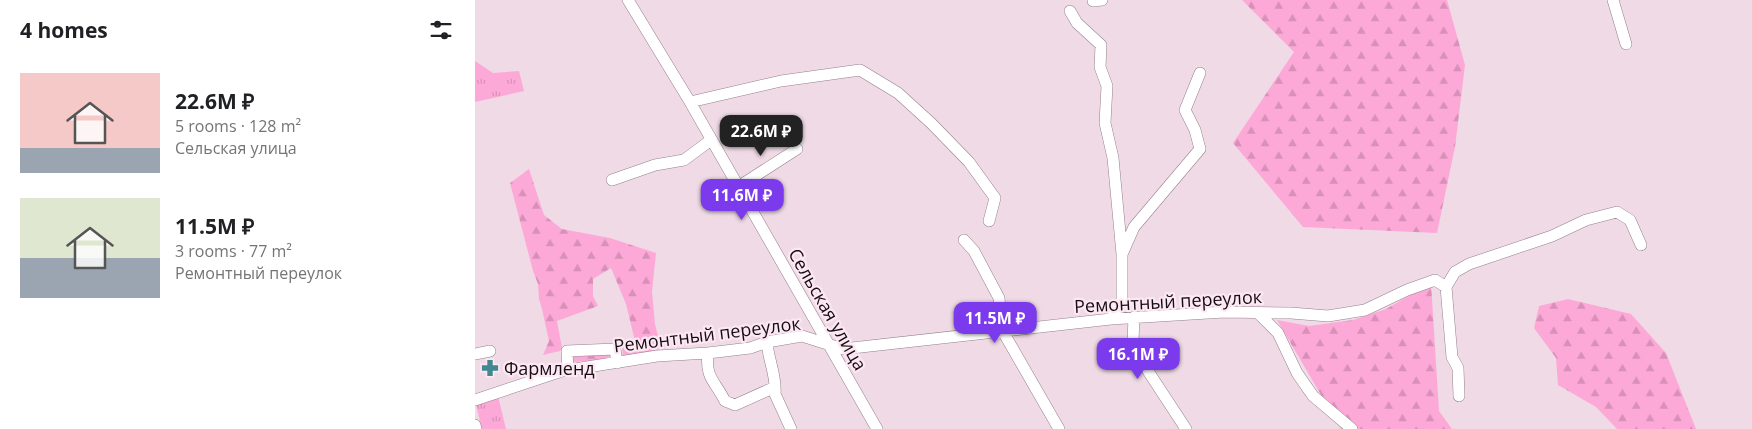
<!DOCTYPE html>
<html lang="en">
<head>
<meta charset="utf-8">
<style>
  :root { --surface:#fff; --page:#f6f6f6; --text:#202124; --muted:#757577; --accent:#7c3aed }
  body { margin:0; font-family:"Open Sans",sans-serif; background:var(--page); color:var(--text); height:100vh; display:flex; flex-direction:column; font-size:19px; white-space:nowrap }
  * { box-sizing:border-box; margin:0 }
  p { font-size:16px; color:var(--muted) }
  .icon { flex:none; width:28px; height:28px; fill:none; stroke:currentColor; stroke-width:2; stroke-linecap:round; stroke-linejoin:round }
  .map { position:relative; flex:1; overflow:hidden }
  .drawer { display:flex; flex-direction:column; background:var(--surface); width:475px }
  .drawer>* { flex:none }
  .price { position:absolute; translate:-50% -42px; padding:0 11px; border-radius:10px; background:var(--accent); color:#fff; font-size:16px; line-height:32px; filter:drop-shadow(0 1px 2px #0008) }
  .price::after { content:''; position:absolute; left:50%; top:30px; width:15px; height:11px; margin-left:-8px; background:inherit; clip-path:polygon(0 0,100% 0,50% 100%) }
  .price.selected { background:#222; color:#fff }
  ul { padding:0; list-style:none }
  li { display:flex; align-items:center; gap:15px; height:125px; padding:0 20px }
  li span { display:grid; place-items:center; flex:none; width:140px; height:100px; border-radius:0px; color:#555 }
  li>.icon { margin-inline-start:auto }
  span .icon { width:60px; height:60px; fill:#fffc; stroke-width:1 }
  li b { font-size:21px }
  h2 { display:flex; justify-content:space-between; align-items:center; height:60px; padding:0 20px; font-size:21px }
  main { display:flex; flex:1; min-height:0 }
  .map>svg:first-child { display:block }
</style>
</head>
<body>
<main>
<section class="drawer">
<h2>4 homes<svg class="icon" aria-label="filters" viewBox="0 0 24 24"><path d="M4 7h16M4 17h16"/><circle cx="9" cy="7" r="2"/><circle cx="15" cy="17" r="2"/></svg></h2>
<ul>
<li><span style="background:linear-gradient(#f6c9c9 75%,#9aa5b1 0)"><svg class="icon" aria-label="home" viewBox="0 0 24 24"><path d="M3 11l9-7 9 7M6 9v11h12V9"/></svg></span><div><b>22.6M ₽</b><p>5 rooms · 128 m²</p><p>Сельская улица</p></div></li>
<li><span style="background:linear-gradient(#dfe7d0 60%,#9aa5b1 0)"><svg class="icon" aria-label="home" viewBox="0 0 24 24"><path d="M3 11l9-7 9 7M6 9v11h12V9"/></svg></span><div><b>11.5M ₽</b><p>3 rooms · 77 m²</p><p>Ремонтный переулок</p></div></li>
</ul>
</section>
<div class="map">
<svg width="1277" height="429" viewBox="0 0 1277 429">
  <defs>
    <pattern id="grass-tufts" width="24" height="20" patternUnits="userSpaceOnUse" patternTransform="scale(1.25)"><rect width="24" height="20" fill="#fda9d8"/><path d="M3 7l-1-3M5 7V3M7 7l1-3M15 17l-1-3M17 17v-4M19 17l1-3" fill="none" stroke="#d890b8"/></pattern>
    <pattern id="forest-firs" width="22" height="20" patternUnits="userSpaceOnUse" patternTransform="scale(1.25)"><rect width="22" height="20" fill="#fda9d8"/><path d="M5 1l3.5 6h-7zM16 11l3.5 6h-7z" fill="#d890b8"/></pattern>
  </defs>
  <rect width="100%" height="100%" fill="#efdae5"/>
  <!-- grass -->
  <path fill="url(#grass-tufts)" d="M0,61L18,73L44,71L49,91L0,102Z
    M23,396L31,429H7L1,405Z"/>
  <!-- forest -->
  <path fill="url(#forest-firs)" d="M767,0H972L990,65L980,147L962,233L828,227L758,143L819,52Z
    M54,169L69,215L87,229L135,238L181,253L177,292L180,324L185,344L182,354L148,359L147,343L160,341L151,304L136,268L118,279V296L123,306L82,321L87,348L85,351L68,355L74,341L67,309L64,299L63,284L58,271L35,183Z
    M956,283L964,411L977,429H866L802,320L834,326L878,320L911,309Z
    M1093,299L1156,314L1191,353L1221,429H1142L1121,407L1083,385L1081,358L1059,328L1064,306Z
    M137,354L138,359L97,362L96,357Z"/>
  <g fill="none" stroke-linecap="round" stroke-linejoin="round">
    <!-- minor casing -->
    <g stroke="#94818b" stroke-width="12">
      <path id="minor" d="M153,0L215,102L402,429
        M1138,0L1151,44
        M618,1L627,0
        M595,11L602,23L626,45L625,67L632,86L630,123L638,158L647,254V300L636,319
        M215,102L306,81L385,70L423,93L456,123L494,162L520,198L514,221
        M137,180L180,165L209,160L236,140
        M263,187L322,149
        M489,240L499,251L524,298L527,330L584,429
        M648,252L659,227L725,149L720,130L710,110L725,73
        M783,313L803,333L822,373L838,396L877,429
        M659,317L658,342L673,371L711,429
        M292,342C293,359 302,377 300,394L316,429
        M233,353C230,378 240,381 250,401L260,405L300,387
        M0,354L15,351
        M93,370L92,351L140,349L142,363
        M984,396L983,368L977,357L971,287L980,272L994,264L1077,236L1111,220L1142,212L1155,220L1166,245
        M0,400L87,371L182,356L233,353L275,348L292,342L327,336L368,349L636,319L749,312L816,313L853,316L890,310L932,290L960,280L971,287
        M0,425L1,429"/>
    </g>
    <!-- minor -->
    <use href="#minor" stroke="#fff" stroke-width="11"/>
  </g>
  <!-- icons -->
  <defs>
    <g id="pharmacy-bare" transform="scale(1.35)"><path d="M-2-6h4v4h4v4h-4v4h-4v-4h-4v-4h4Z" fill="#418892" stroke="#fce7f2" stroke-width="2.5" paint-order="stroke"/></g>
  </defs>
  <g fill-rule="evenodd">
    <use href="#pharmacy-bare" x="15" y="368"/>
  </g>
  <g text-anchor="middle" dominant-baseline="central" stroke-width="4.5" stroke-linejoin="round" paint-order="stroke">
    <!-- street labels -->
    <g font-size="18" fill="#150e11" stroke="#fce7f2">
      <text transform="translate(693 301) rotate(-3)">Ремонтный переулок</text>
      <text transform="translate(353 309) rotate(60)">Сельская улица</text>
      <text transform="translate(232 334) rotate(-7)">Ремонтный переулок</text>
    </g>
    <!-- poi labels -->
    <g font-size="18" fill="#150e11" stroke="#fce7f2" text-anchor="start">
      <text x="29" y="368">Фармленд</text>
    </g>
  </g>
</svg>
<b class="price selected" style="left:286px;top:157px">22.6M ₽</b>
<b class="price" style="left:267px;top:221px">11.6M ₽</b>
<b class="price" style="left:520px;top:344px">11.5M ₽</b>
<b class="price" style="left:663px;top:380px">16.1M ₽</b>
</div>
</main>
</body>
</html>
